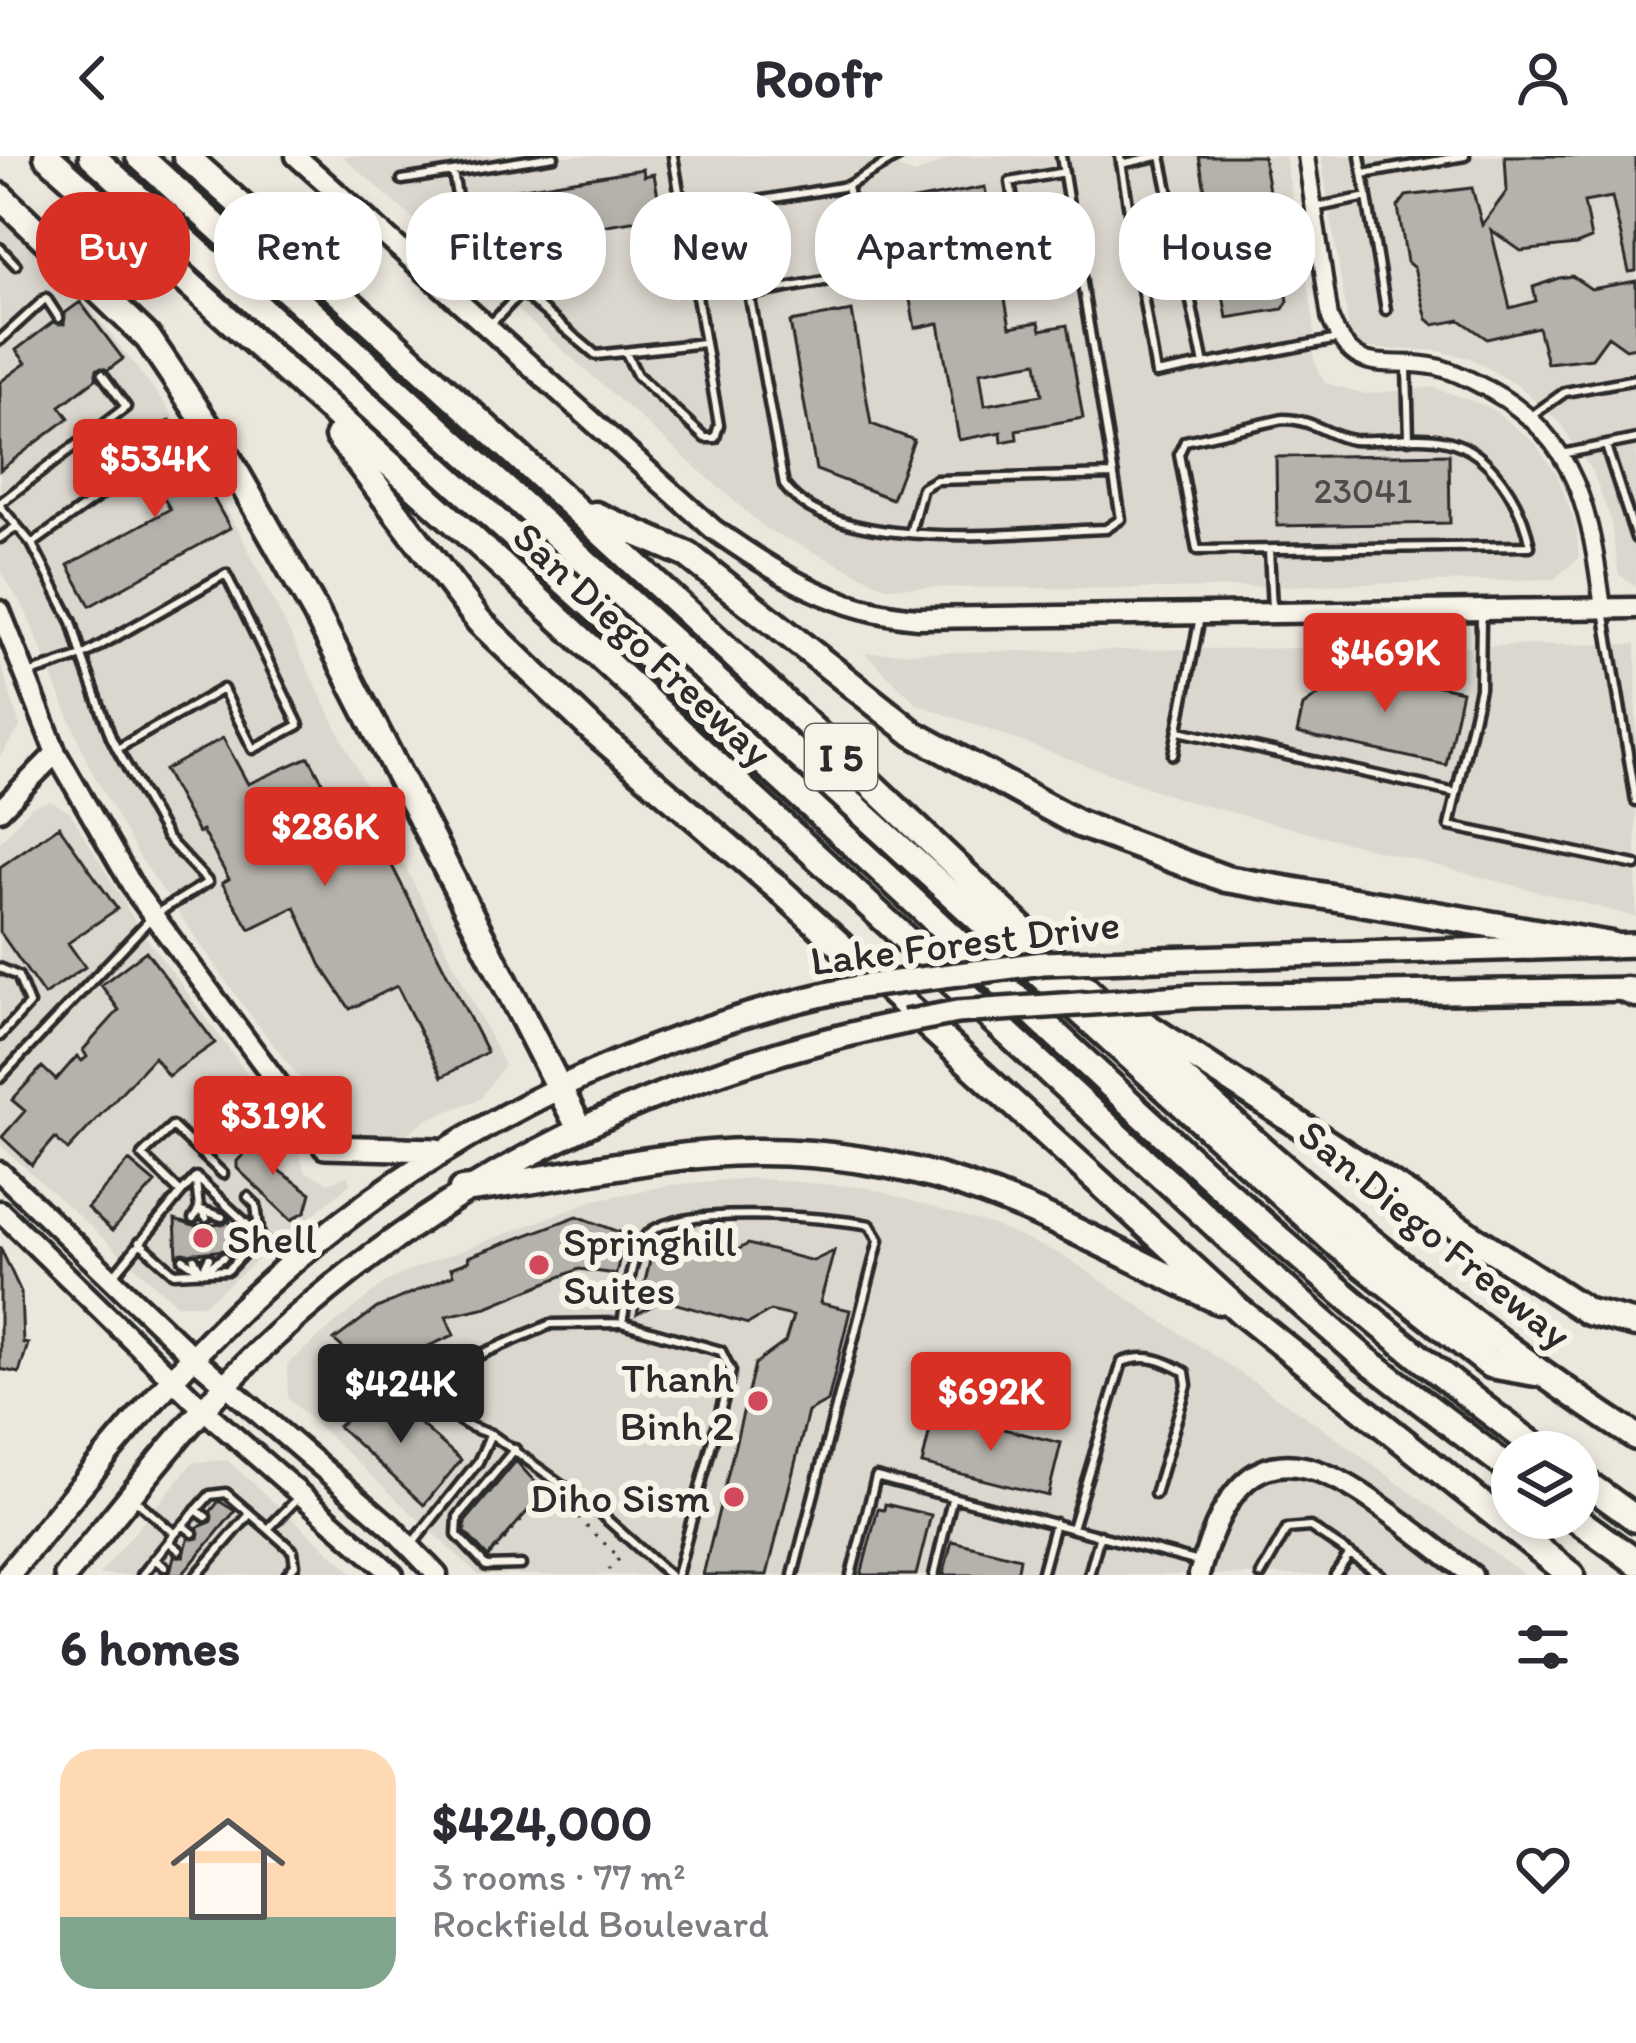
<!DOCTYPE html>
<html lang="en">
<head>
<meta charset="utf-8">
<style>
  :root { --surface:#fff; --page:#f7f7f7; --text:#2b2b33; --muted:#7c7c81; --accent:#d93025 }
  body { margin:0; font-family:Itim,sans-serif; background:var(--page); color:var(--text); height:100vh; display:flex; flex-direction:column; font-size:45px; white-space:nowrap }
  * { box-sizing:border-box; margin:0 }
  p { font-size:39px; color:var(--muted) }
  .icon { flex:none; width:66px; height:66px; fill:none; stroke:currentColor; stroke-width:2; stroke-linecap:round; stroke-linejoin:round }
  .map { position:relative; height:1419px; overflow:hidden }
  .details { display:flex; flex-direction:column; background:var(--surface); flex:1 }
  .details>* { flex:none }
  .hud { position:absolute; left:36px; top:36px; width:1566px; height:108px; display:flex; gap:24px }
  .fabs { position:absolute; left:1491px; top:1275px; display:grid; gap:24px }
  .fabs a { display:grid; place-items:center; width:108px; height:108px; border-radius:50%; background:var(--surface); box-shadow:0 6px 18px #0003; font-size:60px }
  .price { position:absolute; translate:-50% -102px; padding:0 27px; border-radius:12px; background:var(--accent); color:#fff; font-size:39px; line-height:78px; filter:drop-shadow(0 3px 6px #0008) }
  .price::after { content:''; position:absolute; left:50%; top:72px; width:36px; height:27px; margin-left:-18px; background:inherit; clip-path:polygon(0 0,100% 0,50% 100%) }
  .price.current { background:#222; color:#fff }
  ul { padding:0; list-style:none }
  li { display:flex; align-items:center; gap:36px; height:300px; padding:0 60px }
  li span { display:grid; place-items:center; flex:none; width:336px; height:240px; border-radius:36px; color:#555 }
  li>.icon { margin-inline-start:auto }
  span .icon { width:144px; height:144px; fill:#fffc; stroke-width:1 }
  li b { font-size:51px }
  h2 { display:flex; justify-content:space-between; align-items:center; height:144px; padding:0 60px; font-size:51px }
  .chip { padding:0 42px; border-radius:48px; background:var(--surface); box-shadow:0 6px 18px #0003; font-size:42px; line-height:108px }
  .chip.current { background:var(--accent); color:#fff }
  header { display:flex; justify-content:space-between; align-items:center; height:156px; padding:0 60px; background:var(--surface); font-size:54px; font-weight:700 }
  .map>svg:first-child { display:block }
</style>
</head>
<body>
<header><svg class="icon" aria-label="back" viewBox="0 0 24 24"><path d="M15 5l-7 7 7 7"/></svg>Roofr<svg class="icon" aria-label="person" viewBox="0 0 24 24"><circle cx="12" cy="8" r="4"/><path d="M4 21q1-7 8-7t8 7"/></svg></header>
<div class="map">
<svg width="1636" height="1419" viewBox="0 0 1636 1419">
  <rect width="100%" height="100%" fill="#ebe7dd"/>
  <filter id="ink" filterUnits="userSpaceOnUse"><feTurbulence type="fractalNoise" baseFrequency=".00833" numOctaves="2"/><feDisplacementMap in="SourceGraphic" scale="24" xChannelSelector="R" yChannelSelector="G"/><feConvolveMatrix kernelMatrix="1 2 1 2 8 2 1 2 1" color-interpolation-filters="sRGB"/></filter>
  <g filter="url(#ink)">
    <!-- built -->
    <path fill="#dbd7ce" d="M342,0H889L900,13L916,18L954,0H1285L1314,164V204L1325,227L1367,238L1433,231L1491,252L1535,287L1557,319L1576,369L1579,402L1554,423L1168,433L886,431L766,373Z
      M1321,0H1636V430L1619,419L1610,362L1593,317L1560,267L1517,229L1470,202L1438,195L1360,192L1350,181Z
      M0,57L58,111L169,253L241,379L504,909L480,943L430,962L395,985L370,988L334,966L245,852L138,699L90,612L25,454L0,415Z
      M1636,488V761L1180,643L917,548L865,497Z
      M0,504L20,571L0,601Z
      M50,645L70,656L140,773L292,978L305,1015L328,1027L347,1020L351,1027L205,1148H176L0,989V686L32,650Z
      M750,1022L869,1032L1000,1072L1064,1100L1321,1271L1525,1419H478L288,1242L287,1208L384,1127L410,1114L594,1044L671,1029Z
      M227,1304L355,1419H99L193,1306Z"/>
    <!-- building -->
    <path fill="#b5b2ab" stroke="#2b2b2b" stroke-width="3" fill-rule="evenodd" d="M1199,0H1263L1288,145L1283,153L1227,162Z
      M1505,0H1636V115L1629,116L1612,41L1584,46L1591,83L1576,89L1521,95L1491,74L1510,152L1536,145L1533,131L1559,122L1572,120L1591,133L1636,125V191L1626,193L1608,180L1592,202L1547,207L1538,171L1487,183L1460,164L1434,169L1427,163L1414,112L1407,106L1398,51L1406,40L1472,32L1482,69L1507,35Z
      M643,13L644,20L654,18L660,51L648,53L650,62L491,88L489,81L483,82L477,51L486,49L485,38Z
      M985,31L1010,171L1039,166L1041,174L1067,169L1083,262L1016,274L1017,283L1002,286L1001,276L959,284L939,167L915,172L903,104L894,106L892,91L900,89L893,48ZM964,88L970,125L937,131L930,94ZM1037,206L1042,239L985,249L980,216Z
      M80,146L123,203L108,214L97,213L96,223L60,250L69,262L0,314V226L26,207L16,194L53,166L64,168L65,157Z
      M852,155L871,268L914,284L892,343L816,314L790,166Z
      M170,264L230,372L90,450L68,409L170,353L132,286Z
      M1449,298L1450,367L1277,370L1276,301Z
      M1356,512L1462,535L1446,609L1297,577L1303,550Z
      M223,582L248,628L309,601L343,664L363,653L487,896L442,921L397,830L350,853L320,808L295,751L250,773L222,727L229,723L202,675L198,677L164,614Z
      M59,670L117,753L68,787L85,811L44,839L0,776V711Z
      M146,795L215,887L168,920L154,901L68,994L55,982L32,1009L2,981L25,955L12,944L42,911L56,924L77,900L82,905L87,901L83,894L119,854L101,829Z
      M265,977L284,994L272,1010L311,1037L306,1055L291,1064L237,1012V1005Z
      M129,1005L155,1027L112,1075L87,1052Z
      M577,1060L625,1078L616,1118L579,1113L487,1151L446,1160L454,1179L417,1195L381,1226L334,1184L377,1152L453,1119L451,1112L469,1105L468,1101Z
      M230,1062L231,1100L225,1094L177,1099L175,1064L194,1070L225,1068Z
      M669,1082L730,1098L748,1088L813,1105L834,1095L820,1147L850,1154L828,1245L808,1256L767,1419H703L755,1208L785,1186L793,1160L770,1155L748,1168L663,1144L637,1158L653,1092Z
      M0,1091L21,1136L23,1187L28,1188L19,1217L0,1213Z
      M383,1235L461,1304L424,1349L338,1270Z
      M934,1256L1061,1287L1048,1340L922,1308Z
      M516,1305L544,1336L488,1401L465,1376V1366Z
      M219,1345L235,1355L182,1419H159L170,1416L174,1400H184L188,1383L198,1382V1371L211,1366V1355Z
      M885,1348L931,1359L916,1419H861L878,1353L884,1354Z
      M952,1385L1020,1402L1017,1419H943Z"/>
    <g fill="none" stroke-linecap="round" stroke-linejoin="round">
      <!-- lane casing -->
      <g stroke="#2b2b2b" stroke-width="15">
        <path id="lane" d="M899,0L847,30L733,49L784,329C836,401 1026,375 1106,373L1121,363L1061,0
          M1120,0L1156,218L1338,183
          M1161,0L1204,209
          M1360,0L1386,154
          M1121,8L1158,0
          M453,16L463,76L476,98L596,199L704,187
          M1064,16L1010,26L1028,131L1082,123
          M1363,18L1465,0
          M402,24L554,0
          M1318,51L1367,41
          M0,92L16,109
          M748,139L857,119L862,110L847,30
          M490,169L522,135
          M0,184L46,142L59,162
          M627,199L637,219L705,282H715L719,269L673,0
          M1407,211L1409,283
          M1530,261L1565,236L1636,223
          M1283,263C1315,263 1328,281 1353,284C1383,286 1416,278 1447,285C1493,296 1522,349 1530,390L1197,394L1179,298L1185,285Z
          M1606,290L1636,382
          M1562,298L1636,283
          M0,347L126,251L102,218
          M0,350L32,388L134,315
          M910,377L922,332L936,324L1114,319
          M0,382L17,370
          M1269,394L1272,453
          M1604,454L1636,645
          M1481,460L1480,532L1449,670L1636,709
          M28,518L82,500L72,466L32,388
          M1179,575L1456,637
          M1173,599L1200,461
          M0,812L18,820L29,848L0,880
          M0,922L154,759L208,726L167,682L117,593L111,581L82,500L226,418L299,569L253,593L223,533L117,593
          M196,1025L199,1053L222,1061
          M248,1041L256,1049L260,1080L286,1107
          M193,1063L199,1053L206,1062
          M139,1086L174,1117L228,1114L260,1080L196,1021L181,1037
          M183,1103L202,1116L224,1101
          M194,1103L202,1116L209,1102
          M114,1119L181,1037L142,999L172,970L223,1018
          M491,1278C459,1269 433,1253 438,1217L551,1168L620,1167
          M515,1293L458,1361L457,1379L486,1410L521,1409
          M133,1342L175,1378L210,1339L226,1337L268,1373L297,1343
          M196,1354L206,1361
          M183,1369L193,1377
          M1072,1372L1122,1206C1146,1197 1164,1204 1185,1216L1187,1229L1155,1338
          M268,1373L293,1395L295,1409L287,1419
          M169,1386L179,1394
          M413,1387L478,1306L491,1278L594,1352L669,1419
          M154,1403L165,1411
          M142,1419L175,1378
          M197,1419L250,1358
          M677,1419L731,1215L721,1195L622,1167C627,1143 630,1096 648,1078C680,1048 827,1061 870,1069L879,1084L793,1419
          M851,1419L876,1321L1199,1406
          M934,1419L952,1343
          M1041,1419L1055,1367
          M1089,1419L1100,1379
          M1261,1419L1287,1373L1310,1371L1381,1419
          M1335,1419L1349,1399"/>
      </g>
      <!-- street casing -->
      <g stroke="#2b2b2b" stroke-width="22">
        <path id="street" d="M1306,0L1330,162C1356,225 1386,200 1437,211C1455,215 1472,225 1488,233C1579,283 1590,357 1603,452"/>
      </g>
      <!-- secondary casing -->
      <g stroke="#2b2b2b" stroke-width="27">
        <path id="secondary" d="M296,0L713,373C780,420 835,455 918,462L1636,452
          M0,455L56,597L136,736L325,991
          M0,654L56,597
          M0,1016L193,1201L391,1371L437,1419
          M0,1055L205,1255L393,1419
          M1199,1419C1252,1215 1367,1344 1472,1419"/>
      </g>
      <!-- primary casing -->
      <g stroke="#2b2b2b" stroke-width="30">
        <path id="primary" d="M1158,803L1636,789
          M1196,840L1636,833
          M325,991L437,994
          M8,1419C68,1346 127,1271 191,1203C372,1010 600,885 858,831
          M66,1419C133,1338 198,1250 276,1179C457,1014 666,915 905,866"/>
      </g>
      <!-- highway casing -->
      <g stroke="#2b2b2b" stroke-width="33">
        <path id="highway" d="M47,0L471,381L1258,1109L1364,1202L1512,1315
          M92,0C353,237 617,470 875,709C1092,910 1304,1122 1543,1296
          M139,0L1334,1086L1490,1209L1536,1217
          M186,0C413,203 638,408 860,618C1102,848 1355,1099 1636,1281
          M0,40L148,182L221,290L315,455L579,971
          M338,280L479,465L594,575L780,734L1240,1155L1571,1419
          M595,359L688,399L914,578L1079,668L1226,723L1611,789
          M1626,834L1636,838
          M1138,864L1588,1156L1636,1168
          M462,1034C559,1024 654,997 752,996C944,994 1055,1067 1219,1145
          M1578,1321L1636,1363
          M1575,1362L1636,1406"/>
      </g>
      <!-- path -->
      <path stroke="#2b2b2b" stroke-width="3" stroke-dasharray="3 9" stroke-linecap="butt" d="M496,1394L548,1334L620,1402L604,1419"/>
      <!-- lane -->
      <use href="#lane" stroke="#f7f3e8" stroke-width="6"/>
      <!-- street -->
      <use href="#street" stroke="#f7f3e8" stroke-width="14"/>
      <!-- secondary -->
      <use href="#secondary" stroke="#f7f3e8" stroke-width="18"/>
      <!-- primary -->
      <use href="#primary" stroke="#f7f3e8" stroke-width="21"/>
      <!-- highway -->
      <use href="#highway" stroke="#f7f3e8" stroke-width="24"/>
      <!-- primary-bridge casing -->
      <g stroke="#2b2b2b" stroke-width="30" stroke-linecap="butt">
        <path id="primary-bridge" d="M858,831L1043,807L1158,803
          M905,866L957,856L1196,840"/>
      </g>
      <!-- primary-bridge -->
      <use href="#primary-bridge" stroke="#f7f3e8" stroke-width="21"/>
    </g>
  </g>
  <!-- markers -->
  <g fill="#d1495b" stroke="#f7f3e8" stroke-width="4.5">
    <circle cx="203" cy="1082" r="12"/>
    <circle cx="539" cy="1109" r="12"/>
    <circle cx="758" cy="1245" r="12"/>
    <circle cx="734" cy="1341" r="12"/>
  </g>
  <g text-anchor="middle" dominant-baseline="central" stroke-width="12" stroke-linejoin="round" paint-order="stroke">
    <!-- number labels -->
    <g font-size="36" fill="#4e4d4b">
      <text x="1363" y="334">23041</text>
    </g>
    <!-- shield labels -->
    <rect fill="#f7f3e8" stroke="#686764" stroke-width="3" x="805" y="568" width="72" height="66" rx="9"/>
    <g font-size="39" font-weight="bold" fill="#2b2b2b">
      <text x="841" y="601">I 5</text>
    </g>
    <!-- street labels -->
    <g font-size="42" fill="#2b2b2b" stroke="#f7f3e8">
      <text transform="translate(643 488) rotate(43)">San Diego Freeway</text>
      <text transform="translate(965 786) rotate(-7)">Lake Forest Drive</text>
      <text transform="translate(1435 1078) rotate(39)">San Diego Freeway</text>
    </g>
    <!-- poi labels -->
    <g font-size="42" fill="#2b2b2b" stroke="#f7f3e8" text-anchor="start">
      <text x="227" y="1082">Shell</text>
      <text x="563" y="1085">Springhill<tspan x="563" dy="48">Suites</tspan></text>
      <text x="734" y="1221" text-anchor="end">Thanh<tspan x="734" dy="48">Binh 2</tspan></text>
      <text x="710" y="1341" text-anchor="end">Diho Sism</text>
    </g>
  </g>
</svg>
<div class="fabs">
<a><svg class="icon" aria-label="layers" viewBox="0 0 24 24"><path d="M12 4l9 5-9 5-9-5zM3 14l9 5 9-5"/></svg></a>
</div>
<b class="price" style="left:155px;top:365px">$534K</b>
<b class="price" style="left:1385px;top:559px">$469K</b>
<b class="price" style="left:325px;top:733px">$286K</b>
<b class="price" style="left:273px;top:1022px">$319K</b>
<b class="price current" style="left:401px;top:1290px">$424K</b>
<b class="price" style="left:991px;top:1298px">$692K</b>
<div class="hud">
<a class="chip current">Buy</a>
<a class="chip">Rent</a>
<a class="chip">Filters</a>
<a class="chip">New</a>
<a class="chip">Apartment</a>
<a class="chip">House</a>
</div>
</div>
<section class="details">
<h2>6 homes<svg class="icon" aria-label="filters" viewBox="0 0 24 24"><path d="M4 7h16M4 17h16"/><circle cx="9" cy="7" r="2"/><circle cx="15" cy="17" r="2"/></svg></h2>
<ul>
<li><span style="background:linear-gradient(#ffd9b3 70%,#7fa58c 0)"><svg class="icon" aria-label="home" viewBox="0 0 24 24"><path d="M3 11l9-7 9 7M6 9v11h12V9"/></svg></span><div><b>$424,000</b><p>3 rooms · 77 m²</p><p>Rockfield Boulevard</p></div><svg class="icon" aria-label="heart" viewBox="0 0 24 24"><path d="M12 20l-8-8c-3-5 5-10 8-4 3-6 11-1 8 4z"/></svg></li>
</ul>
</section>
</body>
</html>
